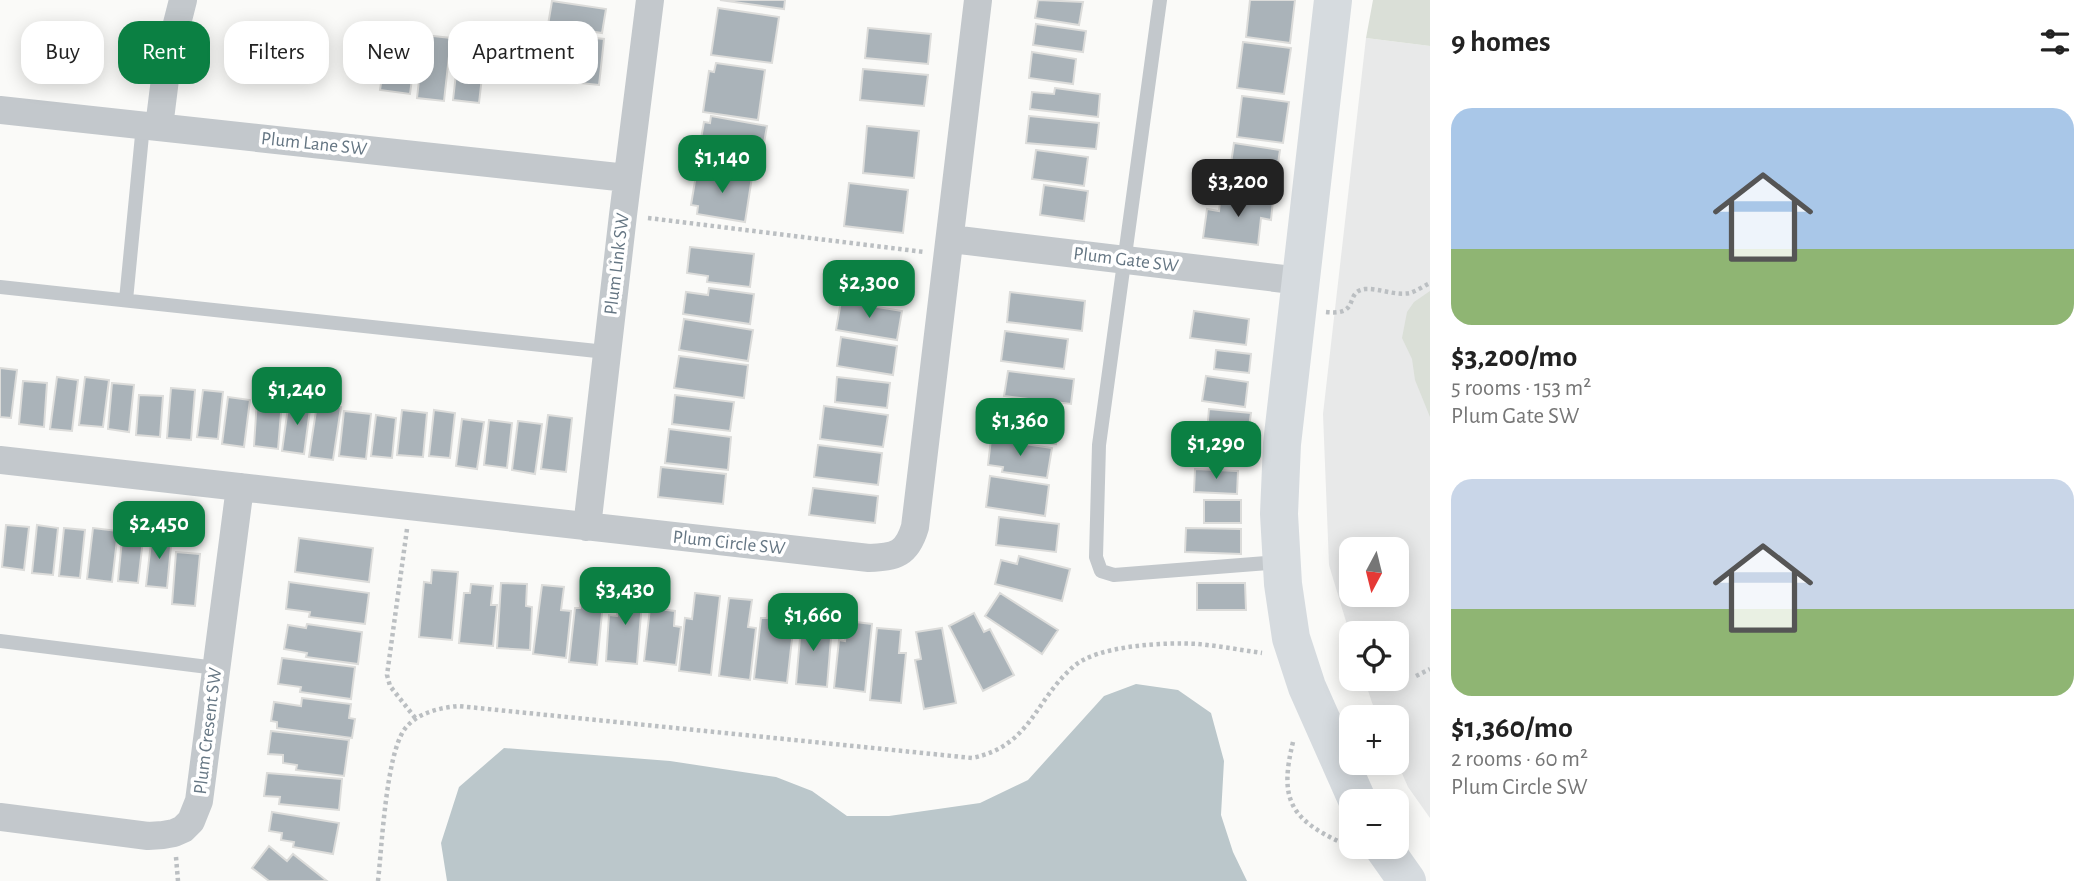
<!DOCTYPE html>
<html lang="en">
<head>
<meta charset="utf-8">
<style>
  :root { --surface:#fff; --page:#f2f2f2; --text:#222; --muted:#767676; --accent:#0b8043 }
  body { margin:0; font-family:"Alegreya Sans",sans-serif; background:var(--page); color:var(--text); height:100vh; display:flex; flex-direction:column; font-size:26px; white-space:nowrap }
  * { box-sizing:border-box; margin:0 }
  p { font-size:23px; color:var(--muted) }
  .icon { flex:none; width:38px; height:38px; fill:none; stroke:currentColor; stroke-width:2; stroke-linecap:round; stroke-linejoin:round }
  .map { position:relative; flex:1; overflow:hidden }
  .sheet { display:flex; flex-direction:column; background:var(--surface); width:665px }
  .sheet>* { flex:none }
  .top-card { position:absolute; left:21px; top:21px; width:665px; height:63px; display:flex; gap:14px }
  .needle { width:46px; rotate:187deg }
  .fabs { position:absolute; left:1339px; top:537px; display:grid; gap:14px }
  .fabs a { display:grid; place-items:center; width:70px; height:70px; border-radius:14px; background:var(--surface); box-shadow:0 4px 18px #0003; font-size:35px }
  .price { position:absolute; translate:-50% -60px; padding:0 16px; border-radius:14px; background:var(--accent); color:#fff; font-size:23px; line-height:46px; filter:drop-shadow(0 2px 4px #0008) }
  .price::after { content:''; position:absolute; left:50%; top:42px; width:21px; height:16px; margin-left:-10px; background:inherit; clip-path:polygon(0 0,100% 0,50% 100%) }
  .price.on { background:#222; color:#fff }
  ul { padding:0; list-style:none }
  li { display:grid; align-content:center; gap:14px; height:371px; padding:0 21px }
  li span { display:grid; place-items:center; height:217px; border-radius:21px; color:#555 }
  li>.icon { margin-inline-start:auto }
  span .icon { width:126px; height:126px; fill:#fffc; stroke-width:1 }
  li b { font-size:30px }
  h2 { display:flex; justify-content:space-between; align-items:center; height:84px; padding:0 21px; font-size:30px }
  .pill { padding:0 24px; border-radius:21px; background:var(--surface); box-shadow:0 4px 18px #0003; font-size:24px; line-height:63px }
  .pill.on { background:var(--accent); color:#fff }
  main { display:flex; flex:1; min-height:0 }
  .map>svg:first-child { display:block }
</style>
</head>
<body>
<main>
<div class="map">
<svg width="1430" height="881" viewBox="0 0 1430 881">
  <rect width="100%" height="100%" fill="#fafaf8"/>
  <!-- built -->
  <path fill="#e8e9e9" fill-rule="evenodd" d="M1366,38L1430,46V818L1408,787L1397,762L1396,718L1377,717L1364,679H1396V634H1351V638L1329,565L1323,414ZM1351,550H1396V595H1351Z"/>
  <!-- green -->
  <path fill="#dadfd7" d="M1373,0H1430V46L1366,38Z
    M1430,291V417L1415,380L1412,359L1402,338L1407,312L1414,302Z"/>
  <!-- water -->
  <path fill="#bbc7cb" d="M1136,684L1178,690L1211,713L1224,761L1221,815L1233,852L1247,881H447L441,843L459,787L504,748L670,761L776,777L812,791L847,816H889L980,803L1028,780L1104,696Z"/>
  <!-- building -->
  <path fill="#aab3b9" stroke="#dcdcda" stroke-width="2" d="M720,0H785L784,9Z
    M1038,0L1083,2L1079,25L1035,18Z
    M1250,0H1295L1290,43L1246,37Z
    M552,1L606,9L602,33L548,25Z
    M718,8L779,17L772,63L711,55Z
    M1036,24L1086,31L1083,52L1033,45Z
    M868,28L931,34L928,64L865,58Z
    M389,29L418,33L410,94L380,90Z
    M547,33L604,39L599,85L542,79Z
    M424,35L451,38L444,101L417,98Z
    M460,39L486,42L479,103L453,100Z
    M1243,42L1291,48L1284,94L1237,88Z
    M1032,52L1076,59L1073,84L1029,78Z
    M716,63L765,70L758,120L703,112L709,71L714,72Z
    M863,69L928,75L924,106L860,100Z
    M1055,88L1100,94L1098,117L1030,109L1032,92L1054,94Z
    M1242,96L1289,102L1283,143L1237,137Z
    M711,116L767,126L759,172L697,161L704,122L710,123Z
    M1029,116L1099,123L1096,149L1026,143Z
    M867,126L919,131L914,178L863,173Z
    M1234,143L1280,150L1273,197L1227,190Z
    M1036,150L1088,157L1084,186L1032,179Z
    M697,169L752,177L745,222L697,214L698,206L691,205Z
    M849,183L908,190L903,233L844,226Z
    M1044,185L1088,191L1084,221L1040,215Z
    M1221,193L1273,200L1271,220L1261,218L1258,245L1203,238L1207,209L1219,211Z
    M690,247L754,254L750,287L707,282L708,276L687,273Z
    M848,261L906,268L902,302L844,295Z
    M709,288L754,294L750,324L683,314L686,292L708,295Z
    M1010,292L1085,301L1082,331L1007,322Z
    M841,301L902,311L897,340L836,330Z
    M1194,311L1249,319L1246,345L1190,338Z
    M684,319L753,330L748,361L679,350Z
    M1005,331L1068,339L1064,369L1001,361Z
    M841,337L897,346L893,375L837,366Z
    M1216,350L1251,354L1249,373L1214,369Z
    M679,356L748,365L744,398L674,388Z
    M0,368L17,370L11,418L0,417Z
    M1008,371L1074,379L1071,404L1004,396Z
    M1206,376L1248,382L1245,407L1202,401Z
    M57,377L78,380L72,431L50,429Z
    M85,377L109,380L103,427L79,425Z
    M837,377L890,383L887,408L835,402Z
    M23,381L47,383L44,427L19,424Z
    M112,383L134,385L129,432L108,429Z
    M171,388L195,390L191,440L167,438Z
    M203,390L223,392L218,439L197,437Z
    M139,395L163,396L160,437L136,435Z
    M675,395L734,402L730,431L672,424Z
    M228,397L250,400L244,447L222,444Z
    M257,399L282,401L278,449L254,446Z
    M289,400L311,402L304,454L282,451Z
    M317,404L341,407L333,460L309,457Z
    M824,406L888,415L883,447L820,439Z
    M1026,409L1060,413L1056,444L1002,436L1005,412L1025,414Z
    M1209,409L1251,413L1248,435L1207,431Z
    M402,410L427,413L423,457L397,455Z
    M434,410L455,413L450,458L429,456Z
    M344,411L371,414L366,459L339,456Z
    M376,415L396,418L392,458L371,456Z
    M548,415L572,418L566,472L541,469Z
    M462,419L484,422L477,469L456,466Z
    M489,420L512,423L507,468L484,465Z
    M518,421L542,424L535,474L512,470Z
    M669,429L731,437L728,470L665,463Z
    M1195,437L1243,441L1241,465L1193,460Z
    M991,439L1052,448L1047,478L1002,472L1003,467L988,465Z
    M818,445L882,453L878,485L814,477Z
    M661,467L726,474L723,504L658,497Z
    M1195,469L1238,471L1237,494L1194,492Z
    M990,476L1049,485L1045,516L986,507Z
    M813,488L878,496L875,523L809,515Z
    M1204,500H1241V523H1204Z
    M999,517L1059,524L1056,552L996,545Z
    M6,525L29,527L24,570L2,567Z
    M37,525L58,528L53,575L32,573Z
    M64,528L85,530L80,578L59,576Z
    M93,528L118,531L112,582L87,579Z
    M1186,528L1241,529V554L1185,552Z
    M123,529L144,531L138,583L118,581Z
    M152,534L172,536L167,588L146,586Z
    M299,538L373,548L369,582L295,572Z
    M176,552L200,554L195,606L172,604Z
    M1019,556L1070,569L1062,601L995,584L1001,560L1017,564Z
    M432,570L458,572L452,640L419,637L424,582L431,583Z
    M289,582L369,593L365,624L309,617L310,612L286,609Z
    M501,583L527,584L526,606L532,607L530,650L497,648Z
    M1197,583H1245L1246,610H1197Z
    M471,584L493,586L491,605H497L493,646L459,643L464,593H470Z
    M542,585L564,587L561,610L571,611L566,658L533,654Z
    M619,587L643,589L637,664L606,661L609,615L617,616Z
    M582,590L604,592L597,665L569,662L575,608H580Z
    M695,593L720,596L711,675L679,671L685,618L692,619Z
    M1000,593L1058,630L1042,654L985,616Z
    M729,598L752,600L748,627L756,628L750,680L719,676Z
    M769,601L796,604L787,683L754,679L761,618H767Z
    M650,608L675,611L674,626L681,627L676,665L644,661Z
    M974,613L984,632L990,629L1014,675L983,691L949,626Z
    M802,615L824,617L823,637L831,638L827,687L796,684Z
    M847,621L872,624L865,692L834,688L839,640L845,641Z
    M307,624L362,632L358,664L306,657L307,653L284,649L288,625L306,628Z
    M877,628L901,630L899,653H906L901,703L870,700Z
    M942,628L956,703L924,709L915,660L921,659L916,632Z
    M282,658L355,667L351,699L300,692L301,687L278,684Z
    M302,698L351,704L349,718L355,719L352,738L277,728V722L271,721L274,702L301,706Z
    M271,731L349,740L344,776L296,770L297,765L283,763V755L268,754Z
    M267,773L342,779L339,810L279,804L280,797L264,796Z
    M272,812L339,823L333,854L293,847L294,842L281,840L282,833L269,831Z
    M269,846L287,861L293,854L327,881H269L252,868Z"/>
  <g fill="none" stroke-linecap="round" stroke-linejoin="round">
    <!-- path -->
    <path stroke="#bbbfc2" stroke-width="4.5" stroke-dasharray="3.5 3.5" stroke-linecap="butt" d="M648,218L924,252
      M1326,312C1362,316 1343,292 1365,289C1379,288 1395,296 1410,293C1416,291 1424,286 1430,283
      M407,529L387,675L390,686L416,719
      M1416,676L1430,669
      M1293,742C1279,799 1290,819 1342,843
      M176,857L178,881
      M378,881C382,845 386,757 404,730C416,713 439,708 458,706L972,758C1031,746 1034,701 1073,667C1097,645 1166,642 1198,644C1219,646 1241,650 1262,653"/>
    <!-- lane -->
    <path stroke="#c3c8cc" stroke-width="14" d="M1160,0L1099,445L1096,557L1101,571L1114,575L1280,562
      M0,287L606,352
      M126,300L143,125
      M0,641L216,668"/>
    <!-- street -->
    <path stroke="#c3c8cc" stroke-width="28" d="M0,110L627,178
      M159,127L167,63L183,0
      M951,239L1301,281
      M0,460L869,558C896,557 907,554 915,527L978,0
      M587,527L623,215L650,0
      M0,817L148,836L163,835L174,833L183,829L191,821L199,801L240,487"/>
    <!-- secondary -->
    <path stroke="#d6dbdf" stroke-width="38" d="M1333,0L1282,444L1279,514L1283,584L1291,638L1307,687L1358,802
      M1383,847L1407,881"/>
  </g>
  <g text-anchor="middle" dominant-baseline="central" stroke-width="7" stroke-linejoin="round" paint-order="stroke">
    <!-- street labels -->
    <g font-size="19" fill="#657683" stroke="#fff">
      <text transform="translate(314 144) rotate(6)">Plum Lane SW</text>
      <text transform="translate(1126 260) rotate(7)">Plum Gate SW</text>
      <text transform="translate(617 264) rotate(-83)">Plum Link SW</text>
      <text transform="translate(729 543) rotate(6)">Plum Circle SW</text>
      <text transform="translate(208 731) rotate(-83)">Plum Cresent SW</text>
    </g>
  </g>
</svg>
<div class="fabs">
<a><svg class="needle" viewBox="-14 -14 28 28"><path d="M0-13l5 13h-10z" fill="#e53935"/><path d="M0 13l5-13h-10z" fill="#767676"/></svg></a>
<a><svg class="icon" aria-label="locate" viewBox="0 0 24 24"><circle cx="12" cy="12" r="6"/><path d="M12 2v4M12 18v4M2 12h4M18 12h4"/></svg></a>
<a>+</a>
<a>−</a>
</div>
<b class="price" style="left:722px;top:195px">$1,140</b>
<b class="price on" style="left:1238px;top:219px">$3,200</b>
<b class="price" style="left:869px;top:320px">$2,300</b>
<b class="price" style="left:297px;top:427px">$1,240</b>
<b class="price" style="left:1020px;top:458px">$1,360</b>
<b class="price" style="left:1216px;top:481px">$1,290</b>
<b class="price" style="left:159px;top:561px">$2,450</b>
<b class="price" style="left:625px;top:627px">$3,430</b>
<b class="price" style="left:813px;top:653px">$1,660</b>
<div class="top-card">
<a class="pill">Buy</a>
<a class="pill on">Rent</a>
<a class="pill">Filters</a>
<a class="pill">New</a>
<a class="pill">Apartment</a>
</div>
</div>
<section class="sheet">
<h2>9 homes<svg class="icon" aria-label="filters" viewBox="0 0 24 24"><path d="M4 7h16M4 17h16"/><circle cx="9" cy="7" r="2"/><circle cx="15" cy="17" r="2"/></svg></h2>
<ul>
<li><span style="background:linear-gradient(#a9c7e8 65%,#8fb573 0)"><svg class="icon" aria-label="home" viewBox="0 0 24 24"><path d="M3 11l9-7 9 7M6 9v11h12V9"/></svg></span><div><b>$3,200/mo</b><p>5 rooms · 153 m²</p><p>Plum Gate SW</p></div></li>
<li><span style="background:linear-gradient(#c9d6e8 60%,#8fb573 0)"><svg class="icon" aria-label="home" viewBox="0 0 24 24"><path d="M3 11l9-7 9 7M6 9v11h12V9"/></svg></span><div><b>$1,360/mo</b><p>2 rooms · 60 m²</p><p>Plum Circle SW</p></div></li>
</ul>
</section>
</main>
</body>
</html>
